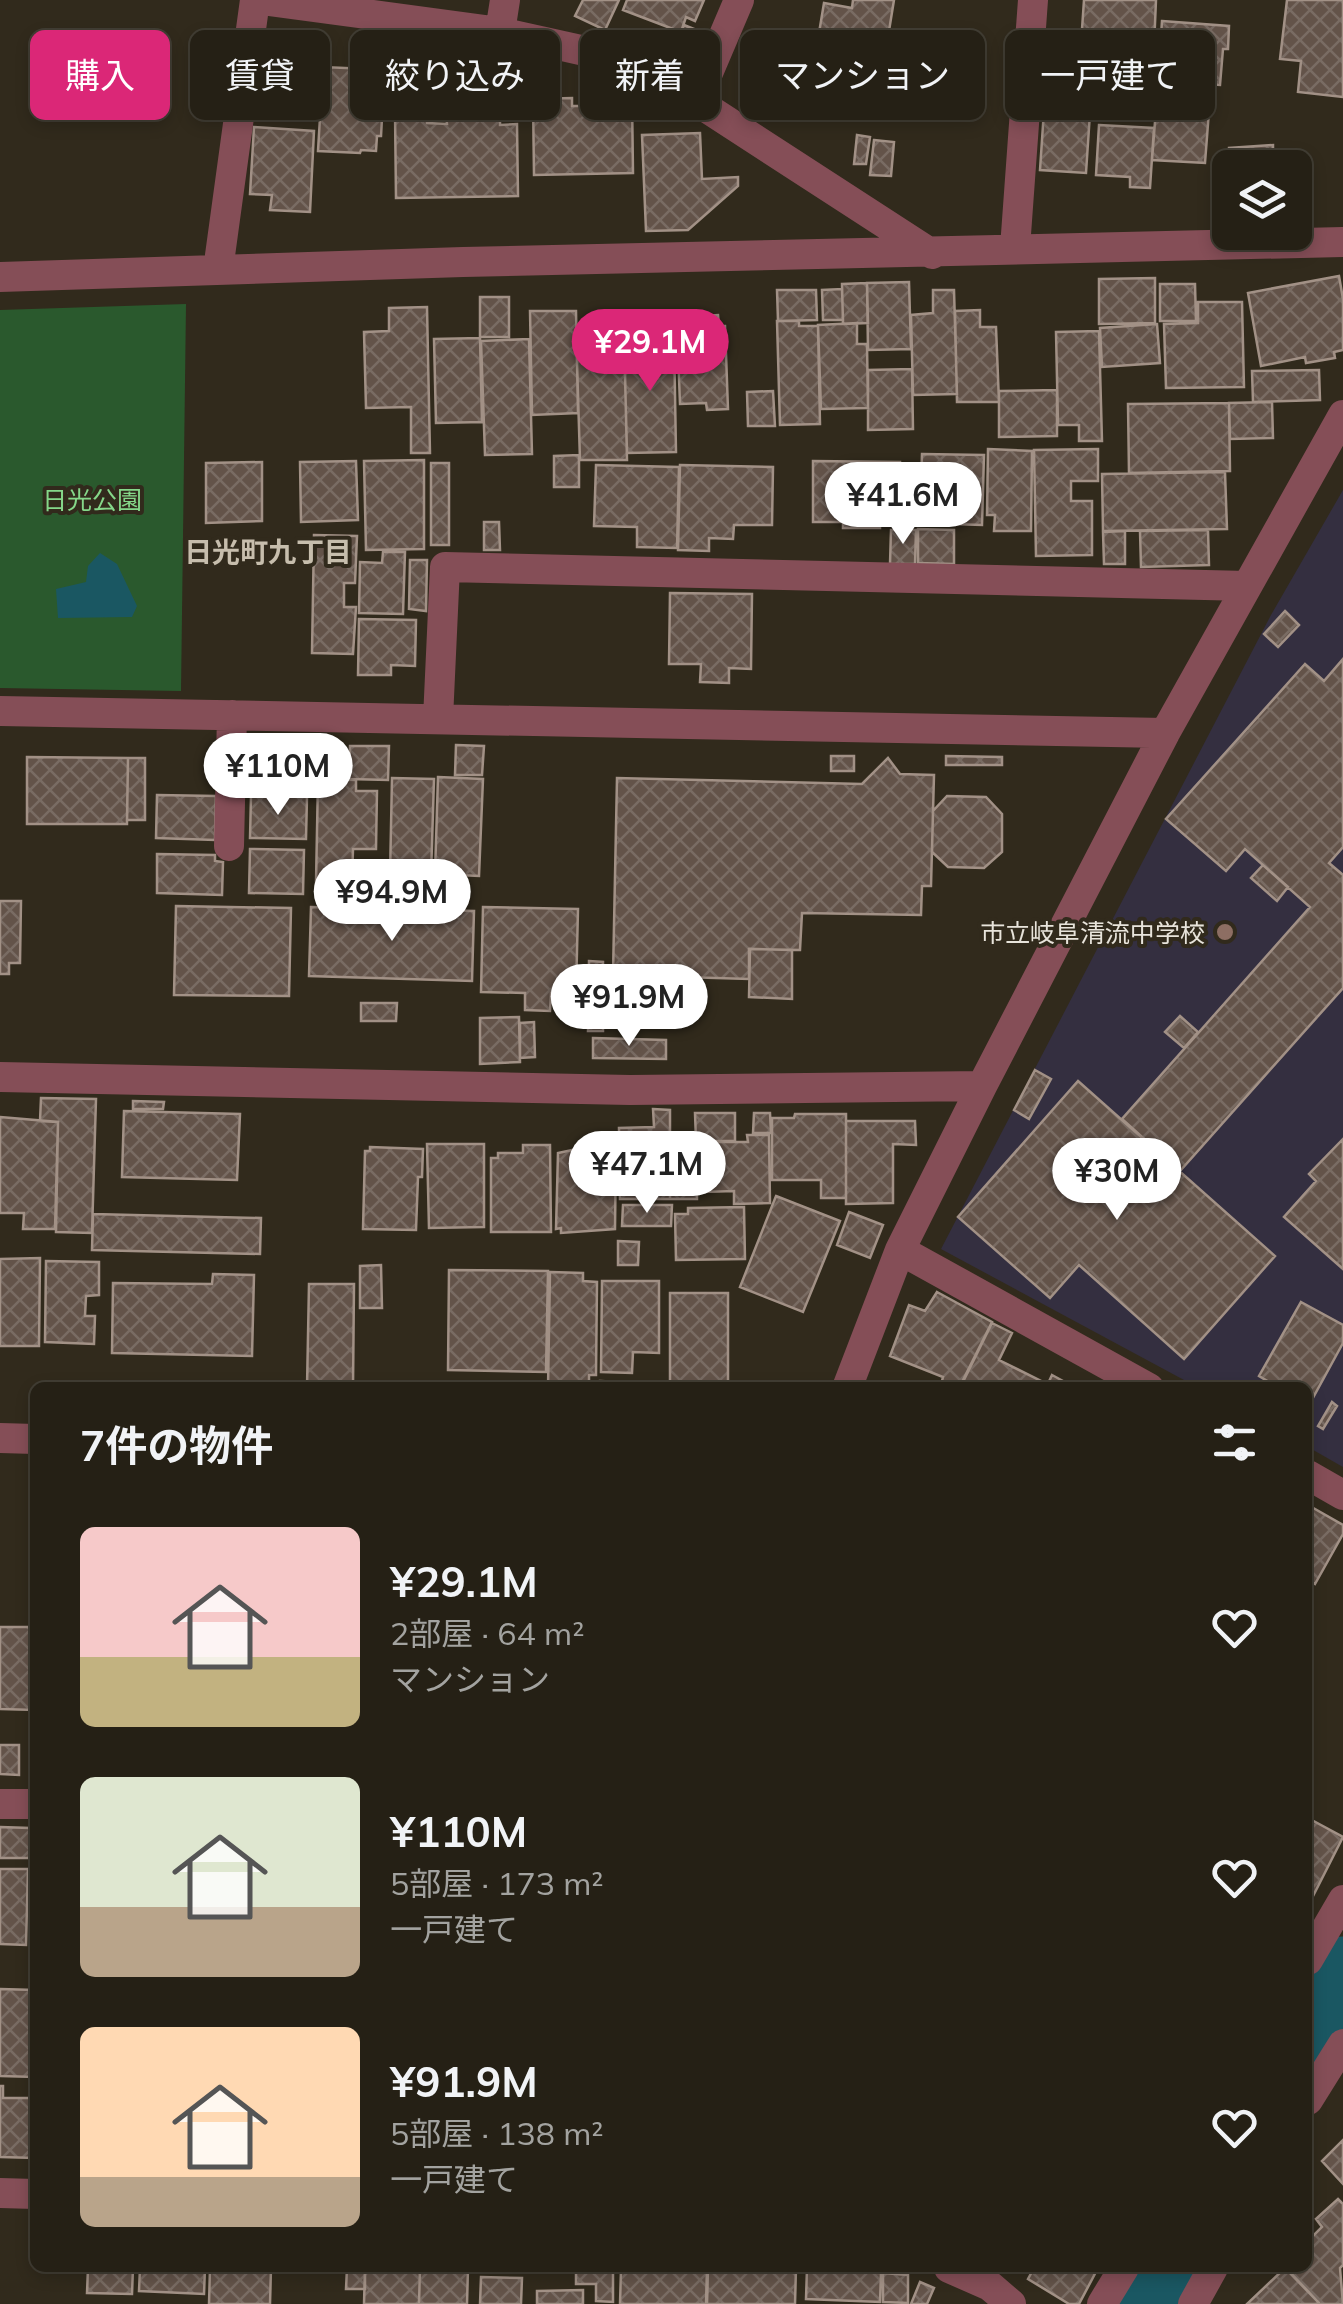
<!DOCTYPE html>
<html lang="ja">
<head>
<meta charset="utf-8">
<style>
  :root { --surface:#252015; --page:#2d281e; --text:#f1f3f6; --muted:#a3a3a0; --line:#423e34; --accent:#db2777 }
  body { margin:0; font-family:Mulish,"Noto Sans JP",sans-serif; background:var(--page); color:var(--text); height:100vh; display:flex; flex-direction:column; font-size:38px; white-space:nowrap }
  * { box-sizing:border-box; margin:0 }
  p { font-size:32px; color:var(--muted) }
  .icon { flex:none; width:55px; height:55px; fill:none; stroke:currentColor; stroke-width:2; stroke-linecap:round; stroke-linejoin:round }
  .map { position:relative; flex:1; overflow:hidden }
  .sheet { position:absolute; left:30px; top:1382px; width:1282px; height:890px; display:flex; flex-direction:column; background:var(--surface); border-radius:15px; box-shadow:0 5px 15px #0003,0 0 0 2px var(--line) }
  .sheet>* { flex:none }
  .banner { position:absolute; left:30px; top:30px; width:1285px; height:90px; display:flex; gap:20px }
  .controls { position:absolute; left:1212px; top:150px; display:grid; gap:20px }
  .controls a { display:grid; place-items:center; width:100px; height:100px; border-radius:15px; background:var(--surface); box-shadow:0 5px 15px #0003,0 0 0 2px var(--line); font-size:50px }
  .price { position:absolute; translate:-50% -85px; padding:0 22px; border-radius:35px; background:#fff; color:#222; font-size:32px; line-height:65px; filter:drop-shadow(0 2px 5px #0008) }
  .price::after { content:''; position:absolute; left:50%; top:60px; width:30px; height:22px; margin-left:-15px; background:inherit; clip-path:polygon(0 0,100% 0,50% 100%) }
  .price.selected { background:var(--accent); color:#fff }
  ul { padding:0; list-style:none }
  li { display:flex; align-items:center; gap:30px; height:250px; padding:0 50px }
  li span { display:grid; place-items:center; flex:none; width:280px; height:200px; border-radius:15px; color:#555 }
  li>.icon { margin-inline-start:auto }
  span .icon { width:120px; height:120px; fill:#fffc; stroke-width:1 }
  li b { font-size:42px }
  h2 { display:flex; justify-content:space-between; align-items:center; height:120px; padding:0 50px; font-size:42px }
  .pill { padding:0 35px; border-radius:15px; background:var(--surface); box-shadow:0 5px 15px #0003,0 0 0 2px var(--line); font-size:35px; line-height:90px }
  .pill.selected { background:var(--accent); color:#fff }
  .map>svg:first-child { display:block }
</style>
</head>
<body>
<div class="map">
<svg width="1343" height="2304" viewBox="0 0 1343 2304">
  <defs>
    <pattern id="building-cross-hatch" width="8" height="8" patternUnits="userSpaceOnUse" patternTransform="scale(2.5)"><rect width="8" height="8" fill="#635349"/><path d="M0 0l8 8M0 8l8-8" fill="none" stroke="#796c63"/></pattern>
  </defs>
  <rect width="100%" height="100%" fill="#312a1c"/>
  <!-- education -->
  <path fill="#342f40" d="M1343,490V1467L1308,1447V1388L1197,1387L941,1249L1271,615Z"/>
  <!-- park -->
  <path fill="#2a592d" d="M186,304L181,691L0,688V310Z"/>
  <!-- water -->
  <path fill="#1a5762" d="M100,553L117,564L137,606L132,617L58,618L56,589L86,582L88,566Z"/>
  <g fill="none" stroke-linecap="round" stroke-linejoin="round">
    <!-- river -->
    <path stroke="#1a5762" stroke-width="85" d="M1308,2040L1343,1979
      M1153,2304L1174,2268"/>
  </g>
  <!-- building -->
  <path fill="url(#building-cross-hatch)" stroke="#a29186" stroke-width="2.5" d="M583,0H619L605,30L575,16Z
    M627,0H704L695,21L686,17L681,32L623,10Z
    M853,0H894L882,74L863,71L857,110L825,105L833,61L815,57L824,3L852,8Z
    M1084,0H1156L1154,47L1081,44Z
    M1287,0H1343V97L1298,92L1301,61L1280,59Z
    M1162,21L1229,26L1228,49H1223L1220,85L1158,81Z
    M684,25L704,33L693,63L663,52L671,29L681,32Z
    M1048,50L1094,53L1086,173L1040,170Z
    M1094,55L1159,59L1155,120L1090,116Z
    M368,65L385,66L381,136H377L376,151L361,150L360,153L318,151L323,67L368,69Z
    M262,73L298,74L297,114L260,112Z
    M591,97H632L633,173L534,175L533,99L572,98V106H591Z
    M1156,109L1209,111L1205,163L1152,160Z
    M500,110V125L517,124L518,196L396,198L395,112L427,111V123L447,124L446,112Z
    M1099,125L1154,128L1150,188L1130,187V177L1096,175Z
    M254,127L314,131L310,212L270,210L272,195L250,194Z
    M700,133L702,179L738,177V186L688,230L646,231L642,135Z
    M857,135L870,137L866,164H854Z
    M874,140L894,142L891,176L870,175Z
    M1273,145V168H1230L1228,204L1229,148Z
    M1339,276L1343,299V350L1334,352L1335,358L1306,363L1305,357L1261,366L1248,293Z
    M1155,278V323L1099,324V279Z
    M909,282L911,349L868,350L867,283Z
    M867,283L868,323L843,324L842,284Z
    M1160,284H1195L1196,321H1160Z
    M842,289L843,320H823L822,290Z
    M777,290H816L817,320L778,321Z
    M933,290H954L957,394L913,395L911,315L933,313Z
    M480,297H509V337H480Z
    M1198,302H1242L1244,387L1166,388L1164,324L1198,323Z
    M427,307L430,453H411V407L366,408L364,332L389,331V308Z
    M980,310V327H996L999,402H957L955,311Z
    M530,311H576L578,413L532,415Z
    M718,315L719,326H725L728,409L707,410L706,403L680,404L677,325L704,324L703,316Z
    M777,321H799V326H818L820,424L780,425Z
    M857,323V344H867L868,408L821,409L818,325Z
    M1157,324L1160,363L1102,367L1100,328Z
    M624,329L627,460H580L576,330Z
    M1099,331L1102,441H1079V425H1058L1056,332Z
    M674,336L676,452L627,453L624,337Z
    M480,338L482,422L436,423L434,339Z
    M529,339L532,454L485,455L481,341Z
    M912,369L913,429L868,430V370Z
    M1319,370L1320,400L1253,402L1252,371Z
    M1057,390V436L999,437V391Z
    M773,391L775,426H748L747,392Z
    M1272,402L1273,438L1230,439L1229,403Z
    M1229,403L1230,471L1129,473L1128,404Z
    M988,449L1032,451L1031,531H994L995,515H987Z
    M1098,449V481H1071V501H1092V555L1036,556L1034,450Z
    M922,454L984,455L982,525L952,524L953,516L920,514Z
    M579,455V487H554V456Z
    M424,460V549L366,550L364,461Z
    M356,461L358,520L301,522L300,462Z
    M813,461L900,462L899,520L880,521V528H843V522H813Z
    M262,462V521L206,523V463Z
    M431,463H449V545H431Z
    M596,465L679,467L677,548L637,547V527L594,526Z
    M680,465L773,467L772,525H734L733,539L709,538V551L678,550Z
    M899,468H917L916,496H899Z
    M1225,472L1227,529L1103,531L1102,474Z
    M484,522H499L500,550H484Z
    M918,529L954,530V564L918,563Z
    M891,530H916L915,564H890Z
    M1208,530L1209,565L1141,567L1140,531Z
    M1125,531V564H1104L1103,532Z
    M314,535L357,536L355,583H344V607H356L353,654L312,653Z
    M383,552H405L403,614L359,613L360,562L382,563Z
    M410,560H427L426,611L409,609Z
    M670,593L752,594L751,669L729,668V683L700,682L701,664H669Z
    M1285,611L1299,625L1278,647L1264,634Z
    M359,619L416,620L415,666L391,665V675H358Z
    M1343,659V847L1329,863L1343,875V988L1180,1171L1122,1119L1310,907L1245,849L1226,871L1166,819L1305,664L1324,681Z
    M250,743L310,745L309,791L250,790Z
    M456,745L484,746L482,775H455Z
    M350,746H389L388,780L349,779Z
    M831,756H854V771H831Z
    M946,756L1002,757V765H946Z
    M27,757L128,758L127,824H27Z
    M128,758H145V820H127Z
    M888,758L900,774L934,775L931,886H922L921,915L802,913L800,950L749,949V979L613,975L617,778L862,784Z
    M438,777L483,779L479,876L435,874Z
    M392,778L434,779L431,876H390Z
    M318,779L356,780V791H377L376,849H353L352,884L316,883Z
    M157,795L216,796L215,840L156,838Z
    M251,796L307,797L306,839L250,838Z
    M947,796L986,797L1002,814V852L984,868L948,867L932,852L933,811Z
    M250,849L304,850L303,894L249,893Z
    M157,854L215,855V861L223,862L222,895L157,893Z
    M1263,865L1288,887L1277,901L1251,878Z
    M0,901H21L20,963H9V974H0Z
    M176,906L291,908L289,996L174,995Z
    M311,907L474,911L472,981L309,976Z
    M483,907L578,909L576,993H551L550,1011L525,1010V993L481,992Z
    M750,949L792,950V999L749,997Z
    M589,961L603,962V1031H588Z
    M361,1003H397L396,1021H361Z
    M1180,1016L1198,1032L1184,1048L1165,1032Z
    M519,1017L520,1062L480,1064V1018Z
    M534,1022L535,1057L520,1058V1023Z
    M593,1038L666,1040V1059L593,1058Z
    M1035,1070L1051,1079L1029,1119L1014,1110Z
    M1078,1081L1275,1256L1184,1359L1079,1265L1050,1298L958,1217Z
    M41,1098L96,1099L92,1233L56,1232L58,1122L40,1121Z
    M133,1101L164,1102L163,1109H133Z
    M653,1109L670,1110V1199H620L619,1128L654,1127Z
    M124,1111L240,1114L237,1180L122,1177Z
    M695,1113H735V1141H696Z
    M754,1113H770L771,1133H753Z
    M795,1114H846V1198H821V1180H772V1118H794Z
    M0,1117L58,1122L55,1229H23L24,1213H0Z
    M846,1121H915L916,1145L893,1144V1203L846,1204Z
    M747,1135H769L770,1203L734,1204V1191L703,1192V1142H748Z
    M1343,1139V1269L1284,1217L1316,1181L1309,1174Z
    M427,1144H484V1227L429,1228Z
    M523,1145H550L551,1232H491V1158H498V1153H523Z
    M670,1145H697V1199H670Z
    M576,1146L616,1147L615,1229L561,1233V1228L556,1229L558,1153L577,1149Z
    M370,1147L423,1149L422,1177H418L416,1230L363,1229L365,1151H370Z
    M776,1196L840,1221L803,1312L740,1287Z
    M623,1205H672L671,1226H622Z
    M744,1207L745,1259L676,1260L675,1214H688V1208Z
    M849,1212L883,1225L870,1258L837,1245Z
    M93,1214L261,1218L260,1254L92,1250Z
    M618,1241L639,1242L638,1265H618Z
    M40,1258L39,1346H0V1259Z
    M46,1261L99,1262V1295L86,1296L85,1316H95L94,1344L45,1342Z
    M381,1265L382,1308H360V1266Z
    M449,1270L548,1271L546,1372L448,1370Z
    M550,1272L583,1273V1281L597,1282L596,1375H589V1388H548Z
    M213,1274L254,1275L252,1356L112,1353L113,1283L212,1284Z
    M602,1281H659V1353L633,1352L632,1373L601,1372Z
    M309,1284H354L353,1388H307Z
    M937,1292L992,1322L959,1388H940L943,1377L890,1356L909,1305L925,1311Z
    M670,1293H728V1388H670Z
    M1301,1302L1343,1325V1343L1309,1405L1308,1388H1279L1259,1376Z
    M992,1323L1012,1333L999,1360L1047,1384L1046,1388H960Z
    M1052,1375L1076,1388H1046Z
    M600,1381L640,1383V1388H600Z
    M1332,1402L1337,1406L1323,1429L1318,1426Z
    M1308,1505L1343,1525V1534L1315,1584L1308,1579Z
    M0,1627H35V1710L0,1709Z
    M0,1745H19V1775L0,1774Z
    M1308,1818L1343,1837L1308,1906Z
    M0,1827L30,1828L29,1858H0Z
    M34,1846H35V1947L31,1946Z
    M0,1869H28L26,1945L0,1944Z
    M0,1989L35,1990V2077L0,2076Z
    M0,2086H3V2098H35V2158L0,2157Z
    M1343,2140V2184L1322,2161Z
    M1338,2199L1343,2204V2265L1340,2268L1343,2304H1320L1285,2268H1308V2241L1322,2227L1316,2219Z
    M88,2268H133L132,2294L87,2293Z
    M140,2268H205L204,2294L139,2291Z
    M210,2268H271L270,2304H209Z
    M347,2268H365V2289H346Z
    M365,2268H420L419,2304H364Z
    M420,2268H468L467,2304H419Z
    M576,2268H613V2302L596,2301V2284H576Z
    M640,2268H707L706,2304H620L621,2269Z
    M708,2268H796L795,2304H707Z
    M807,2268H851V2272L881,2273L880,2302L806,2299Z
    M1034,2268H1098L1079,2304H1069L1028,2279Z
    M1286,2268L1320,2304H1247L1285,2268Z
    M883,2273L908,2275V2303L883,2302Z
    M481,2277L522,2278L521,2304H480Z
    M920,2282L934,2288L927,2304H911Z
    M583,2290V2304H537V2291Z"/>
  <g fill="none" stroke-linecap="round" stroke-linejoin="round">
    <!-- minor -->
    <path stroke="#854e57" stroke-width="30" d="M261,0L500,32L594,53L696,101L932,254
      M500,32L505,0
      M696,101L739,0
      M1015,248L1033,0
      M218,270L255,0
      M0,277L463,262L1343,242
      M0,711L1165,733
      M438,719L445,567L1247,586
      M229,846L232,715
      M0,1077L630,1090L982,1086
      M900,1250L1149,1388
      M847,1388L900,1250L982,1086L1165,733L1343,415
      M0,1438L35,1439
      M1308,1475L1343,1495
      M0,1804H35
      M1308,1960L1343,1900
      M1308,2100L1343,2044
      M0,2193L35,2194
      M949,2268L990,2286L1011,2304
      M1102,2304L1124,2268
      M1193,2304L1213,2268"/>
  </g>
  <!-- markers -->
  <circle fill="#8d6e63" stroke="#312a1c" stroke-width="4" cx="1225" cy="932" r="10"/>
  <g text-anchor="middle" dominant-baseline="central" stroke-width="8" stroke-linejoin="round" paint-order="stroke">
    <!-- park labels -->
    <g font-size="25" fill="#85d789" stroke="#312a1c">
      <text x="92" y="499">日光公園</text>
    </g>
    <!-- poi labels -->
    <g font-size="25" fill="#e8e4db" stroke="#312a1c" text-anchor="end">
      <text x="1205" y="932">市立岐阜清流中学校</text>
    </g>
    <!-- neighbourhood labels -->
    <g font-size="28" font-weight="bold" fill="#c7bead" stroke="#312a1c">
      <text x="268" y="551">日光町九丁目</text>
    </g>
  </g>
</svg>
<div class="controls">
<a><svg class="icon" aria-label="layers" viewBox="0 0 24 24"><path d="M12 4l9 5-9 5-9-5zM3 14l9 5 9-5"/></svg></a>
</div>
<b class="price selected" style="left:650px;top:394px">¥29.1M</b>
<b class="price" style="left:903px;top:547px">¥41.6M</b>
<b class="price" style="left:278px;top:818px">¥110M</b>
<b class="price" style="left:392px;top:944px">¥94.9M</b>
<b class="price" style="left:629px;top:1049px">¥91.9M</b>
<b class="price" style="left:647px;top:1216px">¥47.1M</b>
<b class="price" style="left:1117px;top:1223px">¥30M</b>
<div class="banner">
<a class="pill selected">購入</a>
<a class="pill">賃貸</a>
<a class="pill">絞り込み</a>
<a class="pill">新着</a>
<a class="pill">マンション</a>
<a class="pill">一戸建て</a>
</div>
<section class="sheet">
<h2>7件の物件<svg class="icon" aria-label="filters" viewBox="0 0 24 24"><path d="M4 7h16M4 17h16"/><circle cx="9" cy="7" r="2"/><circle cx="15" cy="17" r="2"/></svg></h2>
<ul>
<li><span style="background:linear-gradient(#f6c9c9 65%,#c2b280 0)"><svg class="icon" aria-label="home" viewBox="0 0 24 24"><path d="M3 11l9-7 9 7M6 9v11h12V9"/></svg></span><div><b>¥29.1M</b><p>2部屋 · 64 m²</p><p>マンション</p></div><svg class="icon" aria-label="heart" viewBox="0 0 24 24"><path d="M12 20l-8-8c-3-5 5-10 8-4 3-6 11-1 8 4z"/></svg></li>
<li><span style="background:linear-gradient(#dfe7d0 65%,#b9a48a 0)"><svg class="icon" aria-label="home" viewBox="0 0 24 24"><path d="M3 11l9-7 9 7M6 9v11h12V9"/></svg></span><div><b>¥110M</b><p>5部屋 · 173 m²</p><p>一戸建て</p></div><svg class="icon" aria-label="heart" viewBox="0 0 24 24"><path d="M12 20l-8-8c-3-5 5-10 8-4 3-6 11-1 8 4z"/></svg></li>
<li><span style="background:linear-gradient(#ffd9b3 75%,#b9a48a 0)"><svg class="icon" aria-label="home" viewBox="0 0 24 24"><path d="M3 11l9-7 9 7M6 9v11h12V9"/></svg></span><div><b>¥91.9M</b><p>5部屋 · 138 m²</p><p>一戸建て</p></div><svg class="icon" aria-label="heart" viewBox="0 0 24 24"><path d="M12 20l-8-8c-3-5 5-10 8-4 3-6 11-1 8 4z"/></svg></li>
</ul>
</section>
</div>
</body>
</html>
